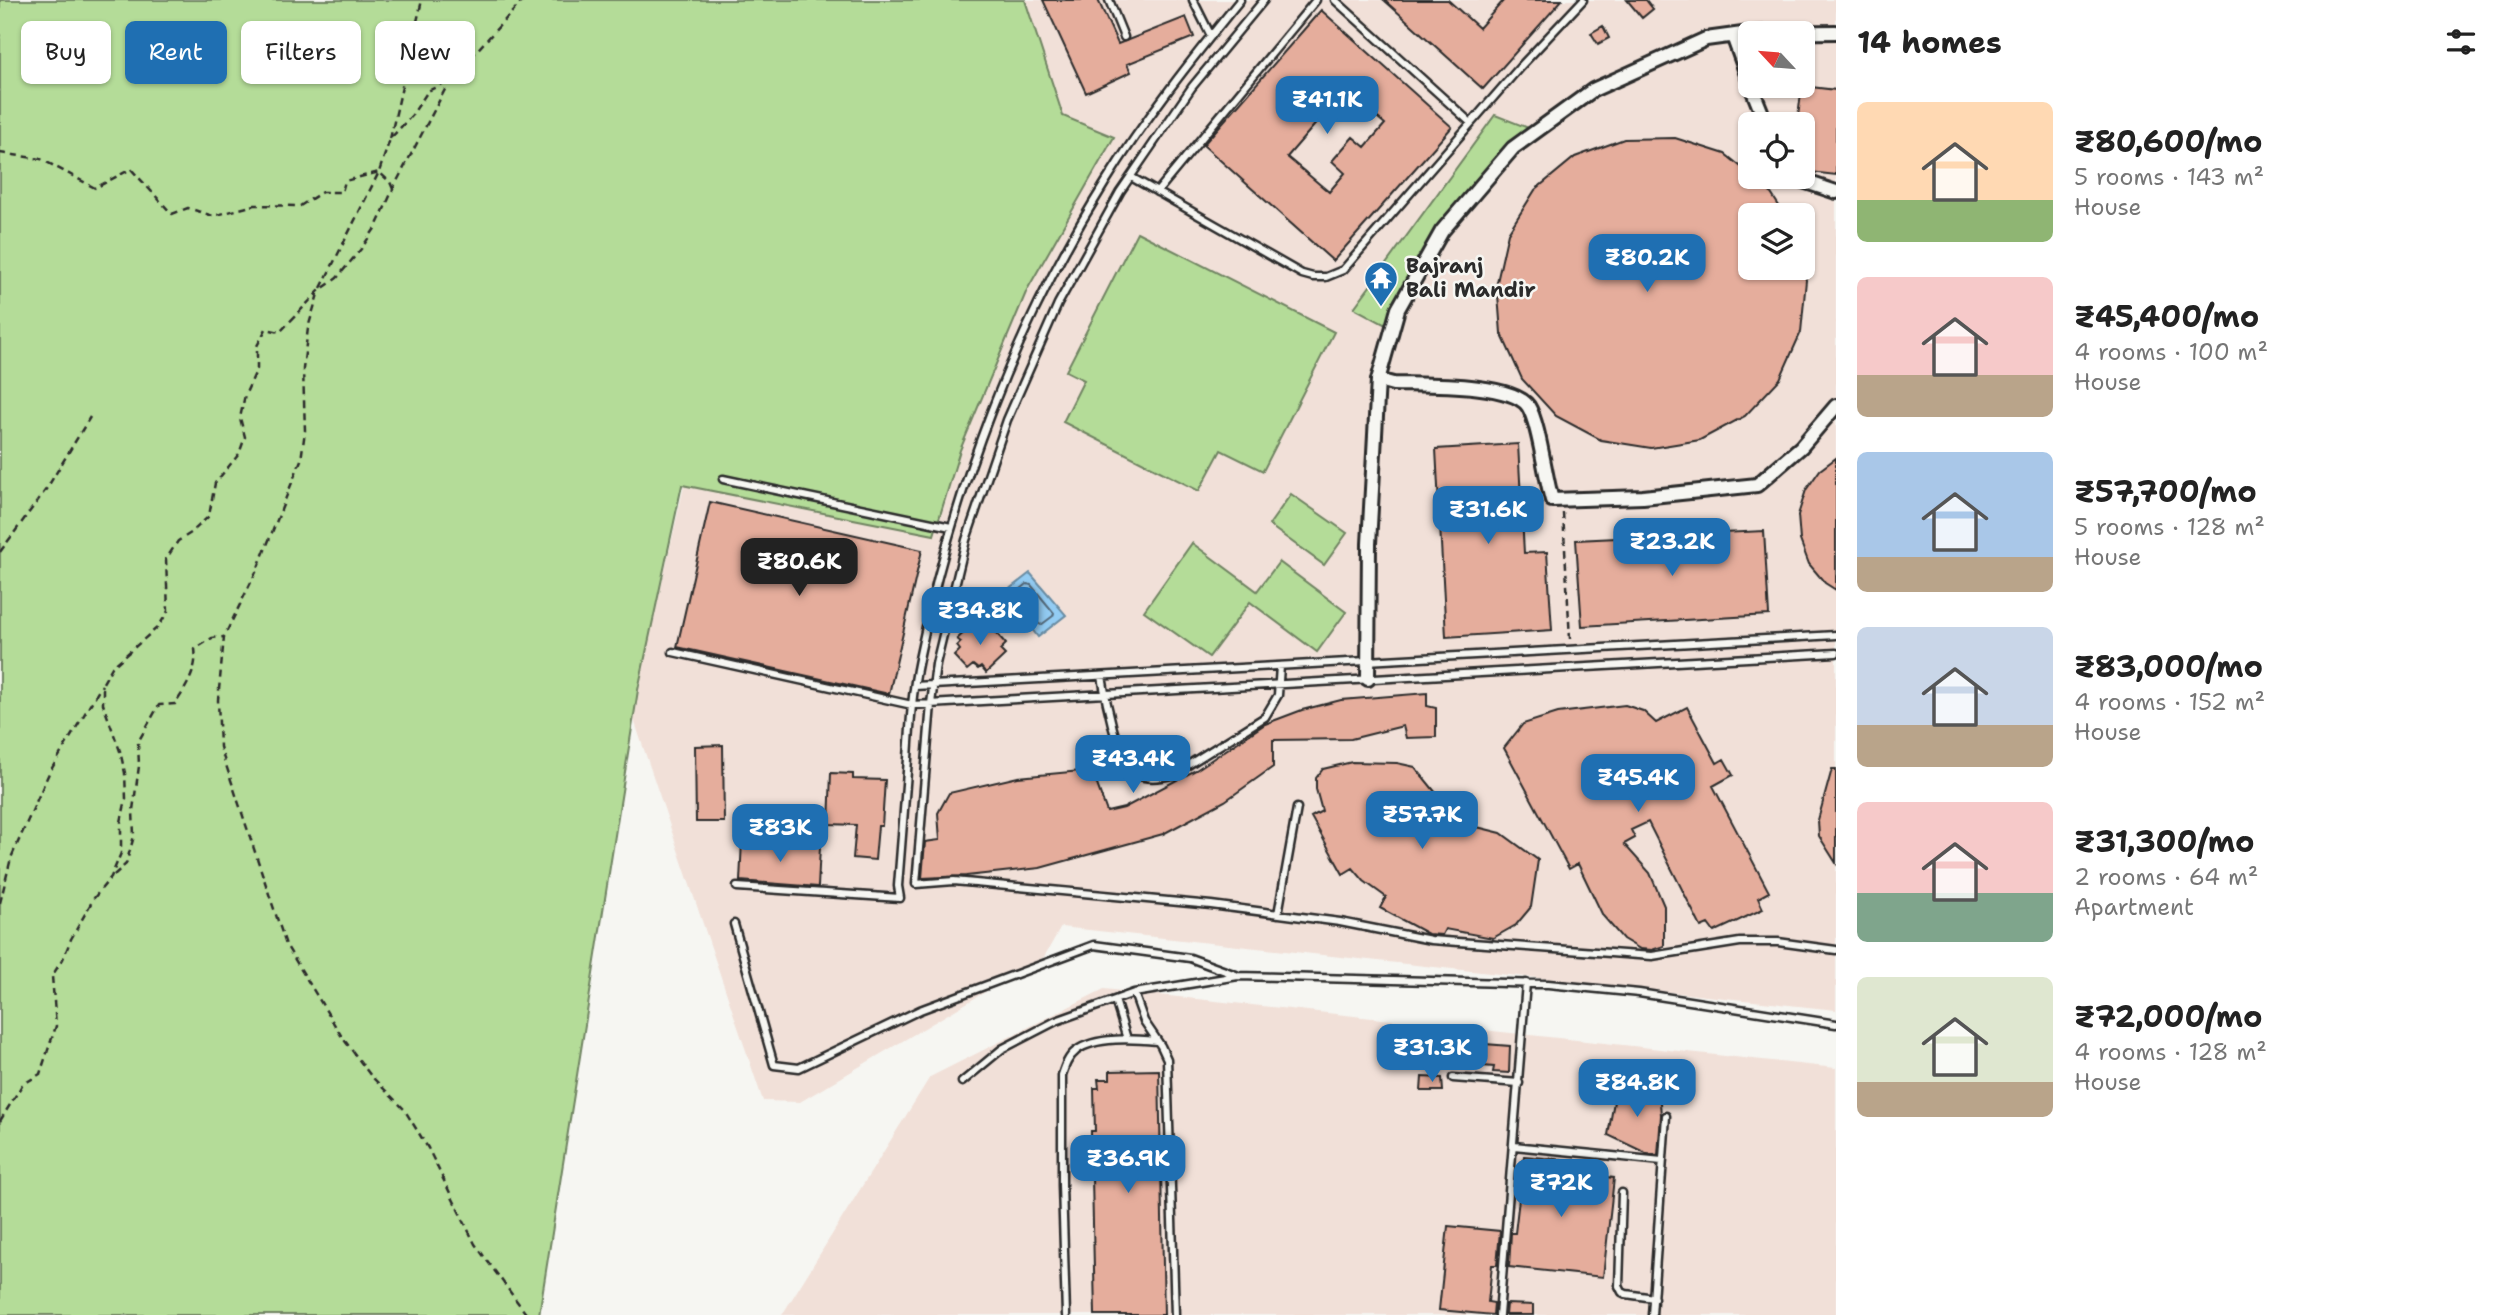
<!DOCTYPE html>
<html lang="en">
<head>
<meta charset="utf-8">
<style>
  :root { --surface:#fff; --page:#f2f2f2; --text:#222; --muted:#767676; --accent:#1f6fb2 }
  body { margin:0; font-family:"Shantell Sans",sans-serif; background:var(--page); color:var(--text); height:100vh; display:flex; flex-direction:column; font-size:26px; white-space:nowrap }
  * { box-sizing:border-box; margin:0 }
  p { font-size:23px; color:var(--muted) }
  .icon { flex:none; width:38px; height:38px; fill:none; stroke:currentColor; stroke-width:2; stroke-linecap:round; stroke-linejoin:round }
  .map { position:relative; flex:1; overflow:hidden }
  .side { display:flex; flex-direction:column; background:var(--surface); width:665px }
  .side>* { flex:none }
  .guide { position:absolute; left:21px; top:21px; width:665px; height:63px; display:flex; gap:14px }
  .needle { width:46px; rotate:296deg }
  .tools { position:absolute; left:1738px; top:21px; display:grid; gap:14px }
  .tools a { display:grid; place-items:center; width:77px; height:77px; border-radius:10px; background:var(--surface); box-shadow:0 2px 5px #0004; font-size:35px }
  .price { position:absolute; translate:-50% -60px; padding:0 16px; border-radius:14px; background:var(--accent); color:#fff; font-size:23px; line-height:46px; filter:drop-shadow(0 2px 4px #0008) }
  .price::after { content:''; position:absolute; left:50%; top:42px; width:21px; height:16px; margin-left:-10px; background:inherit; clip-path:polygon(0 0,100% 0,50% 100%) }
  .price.current { background:#222; color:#fff }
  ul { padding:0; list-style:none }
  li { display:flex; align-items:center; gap:21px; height:175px; padding:0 21px }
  li span { display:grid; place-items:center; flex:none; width:196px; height:140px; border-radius:10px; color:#555 }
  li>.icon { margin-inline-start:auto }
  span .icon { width:84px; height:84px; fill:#fffc; stroke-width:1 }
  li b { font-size:30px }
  h2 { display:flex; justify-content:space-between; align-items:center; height:84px; padding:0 21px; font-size:30px }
  .chip { padding:0 24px; border-radius:10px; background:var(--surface); box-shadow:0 2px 5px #0004; font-size:24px; line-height:63px }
  .chip.current { background:var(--accent); color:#fff }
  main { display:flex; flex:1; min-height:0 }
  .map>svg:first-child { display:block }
</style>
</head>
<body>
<main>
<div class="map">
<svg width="1836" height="1315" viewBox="0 0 1836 1315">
  <rect width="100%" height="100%" fill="#f6f6f2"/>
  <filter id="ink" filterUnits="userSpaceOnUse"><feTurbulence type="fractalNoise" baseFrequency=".0143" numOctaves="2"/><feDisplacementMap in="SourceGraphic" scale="14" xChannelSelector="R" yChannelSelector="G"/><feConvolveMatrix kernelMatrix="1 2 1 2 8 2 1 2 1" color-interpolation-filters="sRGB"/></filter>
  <g filter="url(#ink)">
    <!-- built -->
    <path fill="#f1e0d8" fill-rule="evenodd" d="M918,0H1836V1010L1061,927L1044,957L800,1102L763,1101L632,714L716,346ZM1750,33H1802V86H1750ZM1750,124H1802V177H1750ZM1750,215H1802V268H1750Z
      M1104,989L1836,1068V1315H782L930,1077Z"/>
    <!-- green -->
    <path fill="#b4dc98" stroke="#708462" stroke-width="2" d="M0,0H1025L1063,116L1114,137L1027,290L960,450L934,535L682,485L638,690L539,1315H0Z
      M1495,115L1536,131L1447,225L1393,329L1354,308Z
      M1137,232L1334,332L1263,471L1221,450L1199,491L1063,422L1084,380L1066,371Z
      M1291,494L1347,533L1324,565L1269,525Z
      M1192,543L1257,591L1279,562L1346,612L1317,652L1250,602L1209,657L1144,611Z"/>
    <!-- water -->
    <path fill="#93ccf3" stroke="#698ca3" stroke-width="2" d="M1030,573L1066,615L1038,637L1028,624C1018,630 1010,629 1005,618L1012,605L1003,594Z"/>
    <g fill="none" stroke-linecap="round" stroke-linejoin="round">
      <!-- shore -->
      <path stroke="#556b7b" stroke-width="2" d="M1027,584L1031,585L1054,613L1053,616L1041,625L1030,618L1017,621L1013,618L1019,606L1015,594Z"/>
    </g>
    <!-- building -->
    <path fill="#e5ad9c" stroke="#2b2b2b" stroke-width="2" fill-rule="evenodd" d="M1043,0H1098L1118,44L1186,17L1194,37L1127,64L1131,72L1086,93Z
      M1384,0H1448L1479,28L1504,0H1562L1483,89Z
      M1627,0H1646L1653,9L1642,18Z
      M1321,10L1452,127L1333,261L1203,145ZM1345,90L1385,124L1365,147L1353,137L1332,161L1345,173L1329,192L1287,157Z
      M1603,26L1609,38L1598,44L1591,33Z
      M1802,86L1836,90V175L1802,171V124H1797Z
      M1675,138L1725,154L1750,174V177H1754L1766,186L1785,215H1750V268H1803L1806,280L1801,332L1780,379L1745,416L1700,440L1651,448L1601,440L1556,416L1522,379L1501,333L1497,282L1508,233L1535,190L1575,157L1624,139Z
      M1518,444L1524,553L1547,552L1552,630L1446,637L1436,449Z
      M1836,458V590L1825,583L1809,564L1800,540L1798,515L1806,490L1820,470Z
      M710,502L922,550L889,694L677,647Z
      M1764,531L1769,615L1582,626L1576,540Z
      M985,620L1006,644L1000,650L1005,655L986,673L981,667L978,669L973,665L967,670L954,656L960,650L957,646L961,642L957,639L977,621L980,624Z
      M1427,693V706L1436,708V737L1406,738L1403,726L1351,739L1273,740V767L1225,801L1163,834L1040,868L966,876L922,878L925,842L940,840L938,813L949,793L1018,777L1081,771L1095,779L1107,812L1124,808L1196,770L1265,724L1302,710L1341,700Z
      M1625,705L1643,711L1656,723L1687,707L1717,763L1724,759L1733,775L1713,786L1769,892L1758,898L1763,909L1714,932L1708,924L1701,927L1648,822L1631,830L1635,838L1624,844L1650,873L1664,906V946L1652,950L1640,949L1623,939L1603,916L1578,864L1569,869L1504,748L1523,724L1558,713Z
      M723,745L724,822H696L695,746Z
      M1352,762L1397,763L1415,767L1449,809L1473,826L1501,833L1538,860L1531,907L1516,925L1493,938L1445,929L1442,935L1428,934L1380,908L1386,897L1364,881L1353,868L1343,874L1311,817L1322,811L1316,789V778L1323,769Z
      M1832,769H1836V863L1819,836L1818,820Z
      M831,773L853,774V779L885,780L882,826H878L875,860L853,858L856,825L829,824Z
      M742,841L820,846L818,887L740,881Z
      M1459,1042L1510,1046L1509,1073L1493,1072L1494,1067L1458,1064Z
      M1159,1070L1164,1315H1095L1091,1131H1095L1094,1088H1099L1098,1079H1110V1071Z
      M1422,1077L1442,1078L1443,1091H1421Z
      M1616,1090H1659L1661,1115L1658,1155L1648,1154L1608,1135Z
      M1524,1156L1565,1160V1168L1579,1169V1174L1614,1178L1603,1277L1509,1267L1511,1233H1515Z
      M1448,1226L1500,1231L1497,1265H1492L1488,1302L1494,1303L1493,1315L1439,1310Z
      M1506,1304L1533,1305V1315H1505Z"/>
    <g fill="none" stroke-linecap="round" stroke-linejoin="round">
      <!-- service casing -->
      <g stroke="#2b2b2b" stroke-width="11">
        <path id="service" d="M1109,0L1124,37
          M1193,0L1211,36
          M1264,0L1192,87L1120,192L1058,304L1007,420L966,540L936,664L931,704L916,884L954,881L1211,905L1340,922L1431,940L1652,956L1740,942H1778L1836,950
          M1335,0L1471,123
          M1131,177L1302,274L1313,277H1326L1343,270L1520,67L1583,0
          M1157,192L1316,0
          M723,479L951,527
          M673,652L912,705L1836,653
          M1102,676C1105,697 1117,761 1134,773C1145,780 1160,778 1172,775L1265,717L1278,695L1280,666
          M915,686L1836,635
          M737,887L900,898L898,886C901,844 905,801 908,759C910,726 912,692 919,659C953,492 1014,328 1105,183C1145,118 1192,59 1240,0
          M1278,914L1297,808
          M734,924L774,1065L799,1068L920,1010L1094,945L1190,958L1236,975
          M1134,993L1144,1021L1161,1046L1167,1059L1175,1315
          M1115,1000L1127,1039
          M1453,1078L1519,1083
          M962,1082L1002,1049L1056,1021L1134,993L1238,976L1548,984L1639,993L1836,1024
          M1514,1146L1662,1161
          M1622,1193L1619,1286L1622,1292L1626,1294L1654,1298
          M1066,1315L1062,1185V1075C1065,1066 1068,1057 1076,1051C1095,1036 1135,1039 1157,1041
          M1499,1315L1526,983
          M1652,1315L1666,1116"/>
      </g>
      <!-- minor casing -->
      <g stroke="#2b2b2b" stroke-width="18">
        <path id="minor" d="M1752,33L1836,32
          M1733,36L1750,83
          M1751,86L1761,111L1763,124
          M1791,177L1836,192
          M1378,380L1393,384C1422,385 1511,382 1528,406C1539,423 1545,477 1552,500L1643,497L1757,485L1801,447L1836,406
          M1368,679L1369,544L1378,380L1398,309L1442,231L1513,148L1593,90L1706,39L1750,33"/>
      </g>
      <!-- path -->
      <path stroke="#2b2b2b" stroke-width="2.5" stroke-dasharray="7 5" stroke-linecap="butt" d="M390,139L422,0
        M0,153L41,159L95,188L131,169L172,214L188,208L213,216L255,205L300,206L322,192H342L345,181L379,172
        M393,189L390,182L379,172L390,139L412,115L428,91L450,80
        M321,288L379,172
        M318,294L308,328L303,369L305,431L301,460L257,570L224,637L218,700L220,747L286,945L342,1037L371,1076L404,1109L428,1148L475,1244L527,1315
        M1563,513L1570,639
        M0,552L47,488L90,417
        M114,875L126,864L134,836L133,810L139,766L138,742L159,705L175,704C186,688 198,669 195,649L212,638L223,637
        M0,903L11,858L49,773L102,685
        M0,1121L22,1085L40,1074L56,1026L52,976L63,959L71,939L94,898L111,877L121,853V822L126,799L125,773L120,751L103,704V683L112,667L159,626L168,611L166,559L178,541L191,533L209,516L215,483L239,454L245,437L240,418L245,395L257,369V346L266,329L280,332L319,291L337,278L361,249L376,227L395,185L450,80L523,0"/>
      <!-- service -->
      <use href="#service" stroke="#f6f6f2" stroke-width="6"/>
      <!-- minor -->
      <use href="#minor" stroke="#f6f6f2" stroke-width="12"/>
    </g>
  </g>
  <!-- icons -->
  <defs>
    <g id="temple-pin" transform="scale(1.75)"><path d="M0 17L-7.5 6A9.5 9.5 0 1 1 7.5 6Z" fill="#1f6fb2" stroke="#f6f6f2"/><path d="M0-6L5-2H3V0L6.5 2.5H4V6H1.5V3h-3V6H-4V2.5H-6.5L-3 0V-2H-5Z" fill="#fff"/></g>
  </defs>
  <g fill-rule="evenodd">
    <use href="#temple-pin" x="1381" y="278"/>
  </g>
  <g text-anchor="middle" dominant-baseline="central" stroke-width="5" stroke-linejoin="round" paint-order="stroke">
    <!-- poi labels -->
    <g font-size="21" font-weight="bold" fill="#2b2b2b" stroke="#f6f6f2" text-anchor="start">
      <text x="1406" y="266">Bajranj<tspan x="1406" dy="24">Bali Mandir</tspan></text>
    </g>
  </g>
</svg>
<div class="tools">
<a><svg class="needle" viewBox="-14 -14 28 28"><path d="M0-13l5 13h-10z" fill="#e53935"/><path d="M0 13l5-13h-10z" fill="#767676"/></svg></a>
<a><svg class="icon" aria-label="locate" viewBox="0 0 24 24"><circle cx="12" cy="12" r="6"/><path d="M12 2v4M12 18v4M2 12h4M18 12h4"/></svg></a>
<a><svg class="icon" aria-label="layers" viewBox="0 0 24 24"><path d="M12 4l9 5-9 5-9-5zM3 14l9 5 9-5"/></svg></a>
</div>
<b class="price" style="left:1327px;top:136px">₹41.1K</b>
<b class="price" style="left:1647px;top:294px">₹80.2K</b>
<b class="price" style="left:1488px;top:546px">₹31.6K</b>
<b class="price" style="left:1672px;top:578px">₹23.2K</b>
<b class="price current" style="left:799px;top:598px">₹80.6K</b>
<b class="price" style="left:980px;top:647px">₹34.8K</b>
<b class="price" style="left:1133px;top:795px">₹43.4K</b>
<b class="price" style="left:1638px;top:814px">₹45.4K</b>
<b class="price" style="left:1422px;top:851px">₹57.7K</b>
<b class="price" style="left:780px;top:864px">₹83K</b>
<b class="price" style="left:1432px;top:1084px">₹31.3K</b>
<b class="price" style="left:1637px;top:1119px">₹84.8K</b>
<b class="price" style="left:1128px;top:1195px">₹36.9K</b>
<b class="price" style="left:1561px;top:1219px">₹72K</b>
<div class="guide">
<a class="chip">Buy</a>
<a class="chip current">Rent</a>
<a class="chip">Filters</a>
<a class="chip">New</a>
</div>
</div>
<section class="side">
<h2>14 homes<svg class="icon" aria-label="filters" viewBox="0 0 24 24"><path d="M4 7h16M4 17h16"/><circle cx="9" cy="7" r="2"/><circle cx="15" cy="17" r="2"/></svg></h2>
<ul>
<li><span style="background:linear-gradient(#ffd9b3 70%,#8fb573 0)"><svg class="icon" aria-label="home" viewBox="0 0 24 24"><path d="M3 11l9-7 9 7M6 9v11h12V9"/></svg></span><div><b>₹80,600/mo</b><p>5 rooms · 143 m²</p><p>House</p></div></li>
<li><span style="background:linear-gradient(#f6c9c9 70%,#b9a48a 0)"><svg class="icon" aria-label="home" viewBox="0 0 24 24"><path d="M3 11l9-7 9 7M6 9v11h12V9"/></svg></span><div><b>₹45,400/mo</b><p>4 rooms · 100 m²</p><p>House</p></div></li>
<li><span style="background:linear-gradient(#a9c7e8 75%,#b9a48a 0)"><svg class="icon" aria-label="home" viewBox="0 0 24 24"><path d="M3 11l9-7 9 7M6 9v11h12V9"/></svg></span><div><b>₹57,700/mo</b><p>5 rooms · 128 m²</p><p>House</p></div></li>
<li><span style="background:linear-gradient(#c9d6e8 70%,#b9a48a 0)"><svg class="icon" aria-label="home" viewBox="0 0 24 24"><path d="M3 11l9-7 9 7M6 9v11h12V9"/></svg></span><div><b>₹83,000/mo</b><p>4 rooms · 152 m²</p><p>House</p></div></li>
<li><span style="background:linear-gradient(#f6c9c9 65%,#7fa58c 0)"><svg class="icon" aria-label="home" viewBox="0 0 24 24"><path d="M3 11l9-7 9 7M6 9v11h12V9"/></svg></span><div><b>₹31,300/mo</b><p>2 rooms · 64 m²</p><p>Apartment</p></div></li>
<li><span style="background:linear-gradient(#dfe7d0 75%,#b9a48a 0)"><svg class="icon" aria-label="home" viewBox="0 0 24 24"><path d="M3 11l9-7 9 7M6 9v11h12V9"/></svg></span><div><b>₹72,000/mo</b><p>4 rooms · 128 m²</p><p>House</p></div></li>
</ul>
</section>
</main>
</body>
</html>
